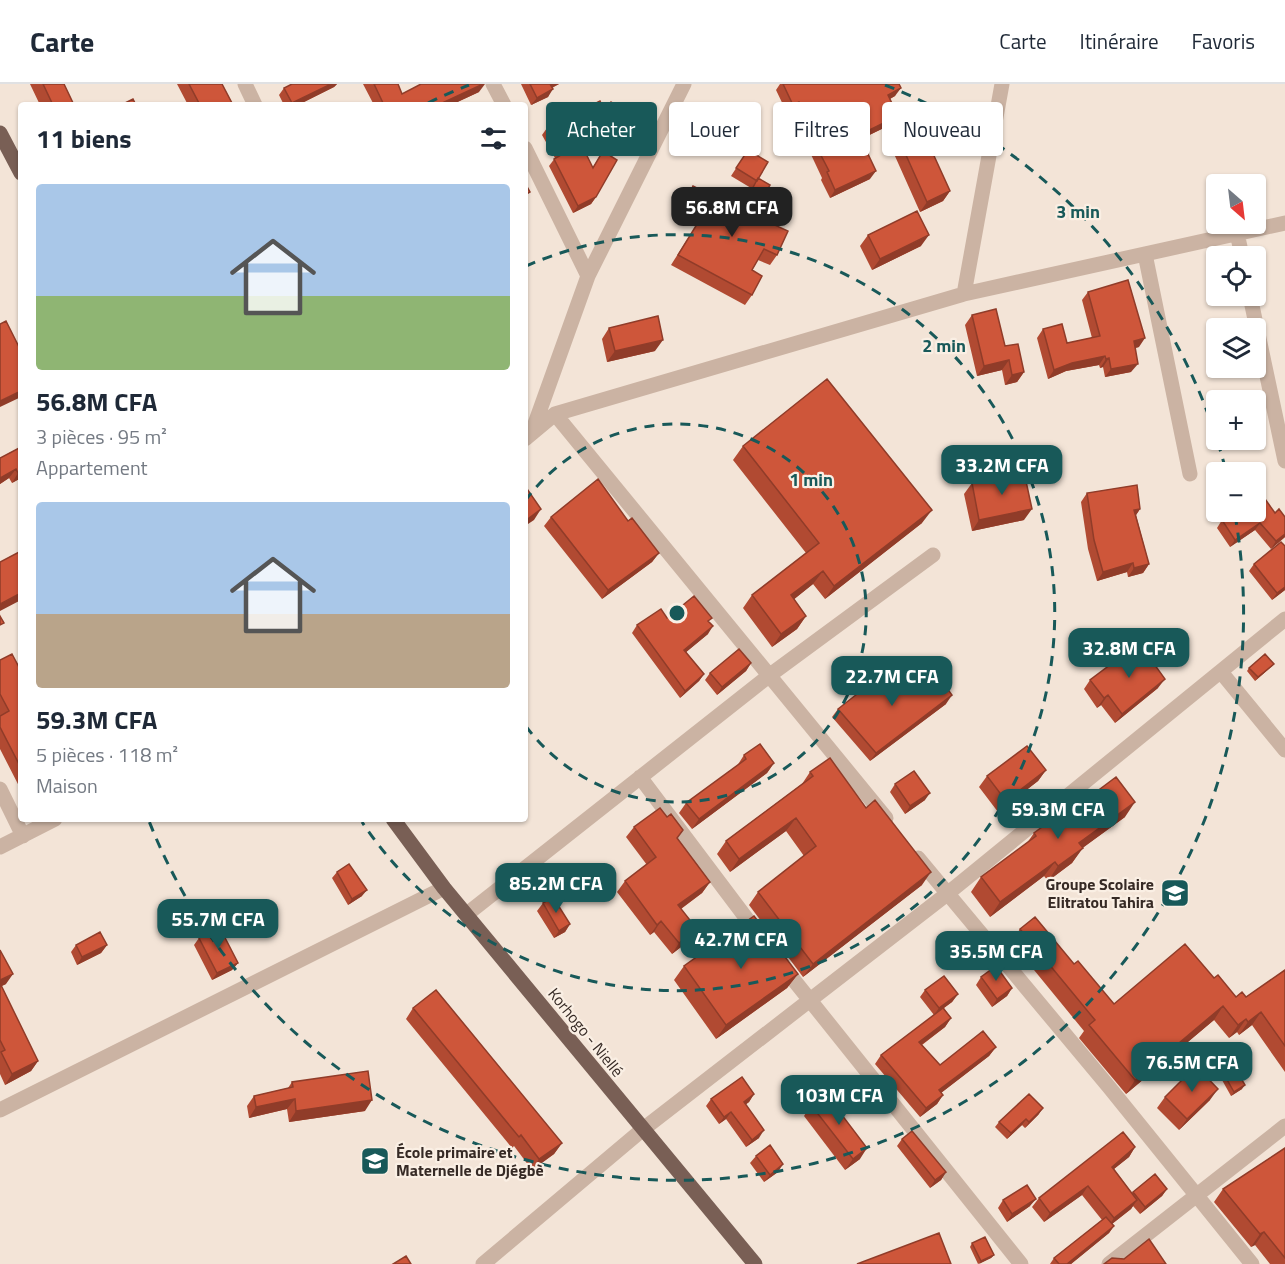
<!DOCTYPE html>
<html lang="fr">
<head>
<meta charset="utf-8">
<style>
  :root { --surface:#fff; --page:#f2f2f3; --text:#1f2937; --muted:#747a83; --line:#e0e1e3; --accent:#185959 }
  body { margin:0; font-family:"Titillium Web",sans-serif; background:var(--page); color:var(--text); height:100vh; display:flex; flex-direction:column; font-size:22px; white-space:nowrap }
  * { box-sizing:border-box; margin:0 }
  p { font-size:20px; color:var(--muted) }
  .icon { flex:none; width:33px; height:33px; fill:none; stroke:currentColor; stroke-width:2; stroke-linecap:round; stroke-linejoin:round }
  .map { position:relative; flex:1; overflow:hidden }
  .drawer { position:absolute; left:18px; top:18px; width:510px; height:720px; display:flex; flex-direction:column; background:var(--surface); border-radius:6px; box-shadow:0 2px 4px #0004 }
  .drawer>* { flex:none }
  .banner { position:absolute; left:546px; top:18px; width:570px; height:54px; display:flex; gap:12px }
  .needle { width:39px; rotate:152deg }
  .controls { position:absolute; left:1206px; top:90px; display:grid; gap:12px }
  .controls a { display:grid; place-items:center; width:60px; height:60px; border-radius:6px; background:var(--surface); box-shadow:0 2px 4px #0004; font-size:30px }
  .price { position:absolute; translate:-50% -51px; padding:0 14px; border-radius:12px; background:var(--accent); color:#fff; font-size:20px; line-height:39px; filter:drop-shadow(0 2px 3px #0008) }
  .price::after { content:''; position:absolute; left:50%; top:36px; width:18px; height:14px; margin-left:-9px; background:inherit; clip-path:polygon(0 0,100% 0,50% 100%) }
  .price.selected { background:#222; color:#fff }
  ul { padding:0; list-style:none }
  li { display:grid; align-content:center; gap:12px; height:318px; padding:0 18px }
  li span { display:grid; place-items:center; height:186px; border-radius:6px; color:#555 }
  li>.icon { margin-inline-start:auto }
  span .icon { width:108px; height:108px; fill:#fffc; stroke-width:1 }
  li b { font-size:26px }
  h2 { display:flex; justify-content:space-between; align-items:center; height:72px; padding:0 18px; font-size:26px }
  .chip { padding:0 21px; border-radius:6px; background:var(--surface); box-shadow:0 2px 4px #0004; font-size:21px; line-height:54px }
  .chip.selected { background:var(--accent); color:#fff }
  header { display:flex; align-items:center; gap:36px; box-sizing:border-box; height:84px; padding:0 30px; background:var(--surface); border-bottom:2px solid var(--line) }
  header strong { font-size:28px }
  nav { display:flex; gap:33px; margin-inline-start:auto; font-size:21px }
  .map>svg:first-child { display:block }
</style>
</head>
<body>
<header>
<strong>Carte</strong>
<nav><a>Carte</a><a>Itinéraire</a><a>Favoris</a></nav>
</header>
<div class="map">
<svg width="1285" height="1180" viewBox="0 0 1285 1180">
  <rect width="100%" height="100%" fill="#f3e4d7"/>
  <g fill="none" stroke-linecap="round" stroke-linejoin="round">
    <!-- minor -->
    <path stroke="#cbb3a3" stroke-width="15" d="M245,0L255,21
      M493,0L504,21
      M525,64L588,192
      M1237,149L1242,172
      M1145,170L1190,390
      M964,210L1002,0
      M1250,212L1285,377
      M555,330L886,734
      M532,348L588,192L684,0
      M525,355L555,330L964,210L1285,139
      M1221,588L1285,666
      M640,693L759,851
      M0,705L23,752
      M0,763L55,735
      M918,774L1109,1003L1252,1180
      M467,830L770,591L933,471
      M781,880L1021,1180
      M0,1026L444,804
      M483,1180L642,1046L947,810L1285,535
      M1109,1180L1285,1042"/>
    <!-- primary -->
    <path stroke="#795f55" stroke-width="15" d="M0,49L21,89
      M393,735L444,804L755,1180"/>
  </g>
  <!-- wall -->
  <path fill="#b14a32" d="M30,0H64L74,21H40Z
    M177,0H222L233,21H188Z
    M292,0H337L334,3L298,21H284L279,11L284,4Z
    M363,0H398L402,10L479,8L451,21H374Z
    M521,0H559L552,4L548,13L531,21Z
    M780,0H899L895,12L890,15L898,32L892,40L861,55L870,95L830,114L821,96L822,94L807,62L809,59L793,26L787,29L776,6Z
    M580,27H605L623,54L619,60L576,33Z
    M893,42L950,107L943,117L920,128L886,52Z
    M547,44L593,83L603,67L596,113L591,120L573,129L549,82L555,74L542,51Z
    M748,66L758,95L753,131L777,171L770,181L758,176L752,186V211L745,221L671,181L700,135L680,125L686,112L693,102L740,125L751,104L731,92Z
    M868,151L921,162L872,186L860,162Z
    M1088,208L1139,263L1135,264L1131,288L1105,293L1103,283L1100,284L1099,281L1066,287L1048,295L1037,254L1043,245L1067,259L1092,254L1082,216Z
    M972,231L1005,262L1024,288L1017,298L1005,301L1002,286L977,292L965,241Z
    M609,244L655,267L607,278L602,255Z
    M743,362L922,439L825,515L813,500L794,515L806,532L797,545L772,563L743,524L752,511L806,469L733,376Z
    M21,363V394L12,399L9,394L0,400V374Z
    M972,399L1024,436L972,447L964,410Z
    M1087,409L1140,425L1136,431L1149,480L1143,489L1128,493L1127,488L1097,497L1088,465L1081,418Z
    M1231,428H1256L1285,453L1271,465L1255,446L1230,463L1217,444L1222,436L1232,430Z
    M551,433L628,437L659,469L652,478L602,515L544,442Z
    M1285,462V506L1272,516L1249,487L1254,480Z
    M667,534L709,538L708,550L686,568L704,590L699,597L680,614L632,549L637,541Z
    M0,576L21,587V706L0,665Z
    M751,579L746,587L717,611L705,596L710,589Z
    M1274,580L1271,583L1255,597L1247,587L1249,584Z
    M889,593L912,606L946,620L870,677L832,633L838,625Z
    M1090,596L1158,604L1115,639L1101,621L1097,624L1084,605Z
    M744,671L774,679L767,689L692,745L679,729L686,719L737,682Z
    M1046,686L1038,697L998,728L979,703L987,692Z
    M810,688L922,801L803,893L749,821L758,808L804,772L786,747L730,788L717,770L726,757L802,700Z
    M895,700L925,716L905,730L890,708Z
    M1125,733L1082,764L1072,779L1048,797L1044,792L990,833L971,808L981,793L1027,759L1034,749L1060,735Z
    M634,743L678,755L710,798L702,809L681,825L697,845L690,856L672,870L654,848L650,851L617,808L625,797L647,781L626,753Z
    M337,788L362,812L348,821L332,794Z
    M591,800L612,806L598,816L588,804Z
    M543,819L570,840L565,848L554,854L537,827Z
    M1020,845L1074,880L1114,920L1214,894L1236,913H1246L1285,886V988L1252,941L1239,951L1237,948L1229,954L1214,936L1126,1010L1079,954L1084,947L1011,858Z
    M199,854L238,879L232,886L212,896L194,861Z
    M76,861H107L101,869L77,881L71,868Z
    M0,866L6,900L1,902L38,977L31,987L5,1001L0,990Z
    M684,882L798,890L787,904L716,955L674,896Z
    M981,893L1012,904L1007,912L992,923L976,901Z
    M925,906L958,910L952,918L944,924L951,934L945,943L922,961L940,981L996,963L989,972L941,1009L943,1011L937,1020L920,1033L875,980L881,971L934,931L920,913Z
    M413,924L562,1059L554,1070L532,1086L514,1062L512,1064L406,935Z
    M1225,992L1242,1005L1231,1012L1222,996Z
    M292,998L365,1027L289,1038L287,1025L249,1034L247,1022L254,1012L288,1004Z
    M754,1010L749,1018L745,1021L759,1054L746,1063L726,1035L719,1040L706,1022L711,1015Z
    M1165,1013L1210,1016L1179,1046L1157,1024Z
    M811,1021L860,1075L845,1086L804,1032Z
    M1039,1030L1025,1044L1022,1041L1007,1055L995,1043L999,1038Z
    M902,1055L946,1088L941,1096L930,1104L897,1062Z
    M1135,1063L1129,1073L1114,1085L1132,1109L1155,1090L1167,1105L1162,1112L1140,1130L1133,1122L1131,1125L1112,1140L1114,1142L1109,1149L1071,1180H1050L1054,1174L1102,1136L1082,1111L1044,1138L1032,1123L1039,1114Z
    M1285,1064V1180H1270L1255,1161L1251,1163L1214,1118L1223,1105Z
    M756,1072L778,1088L764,1098L750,1079Z
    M1003,1116L1030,1122L1007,1138L998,1124Z
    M972,1159L994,1171L991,1174L978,1180L970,1163Z"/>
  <!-- shaded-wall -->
  <path fill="#903c29" d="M331,0H337L334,3L298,21H290L292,19Z
    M483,0H485L479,8L451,21H438Z
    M550,0H559L545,7Z
    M901,4L895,12L882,19L888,11Z
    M553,5L548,13L531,21L537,14Z
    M799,18L793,26L787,29L793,21Z
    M898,32L892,40L853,59L859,51Z
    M876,87L870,95L830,114L835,106Z
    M950,107L943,117L920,128L927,118Z
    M596,113L591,120L573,129L578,122Z
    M929,151L921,162L872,186L880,175Z
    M1145,254L1139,263L1127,266L1134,257Z
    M663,256L655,267L607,278L615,267Z
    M1105,272L1099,281L1066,287L1048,295L1054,286L1072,279Z
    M1109,274L1103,283L1100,284L1106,275Z
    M1009,276L1002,286L977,292L984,282Z
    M1138,280L1131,288L1105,293L1111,285Z
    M1024,288L1017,298L1005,301L1012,291Z
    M21,307V313L0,323V317Z
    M16,385L9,394L0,400V394Z
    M21,388V394L12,399L18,389Z
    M541,425L534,436L525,442V437Z
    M1032,425L1024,436L972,447L979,436Z
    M1140,425L1134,434V426Z
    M932,426L922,439L825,515L834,502Z
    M1260,439L1255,446L1230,463L1235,456Z
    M1285,450V453L1271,465L1276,457Z
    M659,469L652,478L602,515L608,506Z
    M1133,479L1127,488L1097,497L1103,488Z
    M1149,480L1143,489L1128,493L1134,484Z
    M823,487L813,500L782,525L791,511Z
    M1285,503V506L1272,516L1277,509Z
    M21,509V516L0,527V520Z
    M806,532L797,545L772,563L781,550Z
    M713,542L708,550L679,574L684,566Z
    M751,579L746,587L717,611L722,603Z
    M1274,580L1271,583L1255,597L1258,593Z
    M704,590L699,597L680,614L685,607Z
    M1165,595L1158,604L1115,639L1122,630Z
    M952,611L946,620L870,677L876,669Z
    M1108,611L1101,621L1097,624L1104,614Z
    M774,679L767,689L692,745L699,735Z
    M1046,686L1038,697L998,728L1006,717Z
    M930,709L925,716L905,730L910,722Z
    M1135,718L1125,733L1069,774L1079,759Z
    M796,734L786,747L730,788L739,775Z
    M1083,764L1072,779L1048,797L1058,782Z
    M1055,778L1044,792L990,833L1000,818Z
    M931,788L922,801L803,893L813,880Z
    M710,798L702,809L671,832L678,821Z
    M614,802L612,806L598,816L600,813Z
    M367,806L362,812L348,821L352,815Z
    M661,837L654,848L650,851L657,841Z
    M570,840L565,848L554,854L559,847Z
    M697,845L690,856L672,870L679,859Z
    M107,861L101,869L77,881L82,873Z
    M238,879L232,886L212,896L217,889Z
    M13,890L6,900L0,903V896Z
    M798,890L787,904L716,955L726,941Z
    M1012,904L1007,912L992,923L997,915Z
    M958,910L952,918L934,931L939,924Z
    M1223,922L1214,936L1126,1010L1135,996Z
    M1261,928L1252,941L1239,951L1248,938Z
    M951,934L945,943L913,967L919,958Z
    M1246,935L1237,948L1229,954L1238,941Z
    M996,963L989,972L933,1015L939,1006Z
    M38,977L31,987L5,1001L12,990Z
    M1245,1001L1242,1005L1231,1012L1234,1008Z
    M1218,1005L1210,1016L1179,1046L1187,1035Z
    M754,1010L749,1018L738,1026L744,1018Z
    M943,1011L937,1020L920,1033L926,1024Z
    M295,1015L287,1025L249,1034L256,1023Z
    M372,1016L365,1027L289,1038L296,1027Z
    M1043,1024L1039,1030L1025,1044L1029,1038Z
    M731,1028L726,1035L719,1040L724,1033Z
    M1026,1035L1022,1041L1007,1055L1011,1049Z
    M764,1046L759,1054L746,1063L752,1056Z
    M562,1059L554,1070L532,1086L539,1075Z
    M1135,1063L1129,1073L1105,1092L1112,1083Z
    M867,1064L860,1075L845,1086L853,1075Z
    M783,1080L778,1088L764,1098L770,1091Z
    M946,1088L941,1096L930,1104L935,1096Z
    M1088,1102L1082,1111L1044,1138L1050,1129Z
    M1167,1105L1162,1112L1140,1130L1145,1123Z
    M1036,1115L1030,1122L1007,1138L1012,1130Z
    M1137,1116L1131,1125L1108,1143L1114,1134Z
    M1114,1142L1109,1149L1071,1180H1067Z
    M1264,1148L1255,1161L1251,1163L1260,1150Z
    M994,1171L991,1174L979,1180L981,1177Z"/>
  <!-- building -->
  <path fill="#ce563a" stroke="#903c29" stroke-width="1.5" d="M43,0H64L74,21H53Z
    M189,0H222L233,21H200Z
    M292,0H331L292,19L284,4Z
    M374,0H398L402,10L421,0H483L438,21H384Z
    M530,0H550L553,5L537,14Z
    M783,0H899L901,4L888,11L898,32L859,51L876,87L835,106L827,88L829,87L812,54L816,53L799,18L793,21Z
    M133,15L136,21H121Z
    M600,17L605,28L611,18L636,33L623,54L580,27Z
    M915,30L950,107L927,118L893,42Z
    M568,33L593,84L603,67L617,76L596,113L578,122L554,75L561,71L547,44Z
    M748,66L768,78L757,97L736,84Z
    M758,94L770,101L753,131L788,147L777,171L764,165L752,186L762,192L752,211L678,171L707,124L687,115L693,102L741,126Z
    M525,99L530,108L525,111Z
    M917,127L929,151L880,175L868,151Z
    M1128,196L1145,254L1134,257L1138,280L1111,285L1109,274L1106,275L1105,272L1072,279L1054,286L1043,245L1062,240L1067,259L1100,252L1088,208Z
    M996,225L1005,262L1018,260L1024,288L1012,291L1009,276L984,282L972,231Z
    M658,232L663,256L615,267L609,244Z
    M6,237L21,267V307L0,317V240Z
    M827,295L932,426L834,502L823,487L791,511L806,532L781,550L752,511L819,459L743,362Z
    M21,363V388L18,389L16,385L0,394V374Z
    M1024,388L1032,425L979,436L972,399Z
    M598,395L628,437L632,434L659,469L608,506L551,433Z
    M1137,401L1140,425L1134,426L1149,480L1134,484L1133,479L1103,488L1094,456L1087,409Z
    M525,402L541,425L525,437Z
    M1258,405L1275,429L1279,425L1285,433V450L1276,457L1260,439L1235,456L1222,436L1236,428H1256V406Z
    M1281,458L1285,462V503L1277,509L1254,480Z
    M21,467V509L0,520V478Z
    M694,512L712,534L708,537L713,542L684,566L704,590L685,607L637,541L661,525L667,534Z
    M0,532L4,539L0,541Z
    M1139,559L1165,595L1122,630L1108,611L1104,614L1090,596Z
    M739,565L751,579L722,603L710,589Z
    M12,570L21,587V684L0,643V632L9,627L0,610V576Z
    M1265,570L1274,580L1258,593L1249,584Z
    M898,586L912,606L936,589L952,611L876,669L838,625L885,588L889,593Z
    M760,660L774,679L699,735L686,719L746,675L744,671Z
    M1027,662L1046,686L1006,717L987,692Z
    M830,674L866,724L875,716L931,788L813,880L758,808L816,762L796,734L739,775L726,757L813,692L810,688Z
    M914,687L930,709L910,722L895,700Z
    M1116,693L1135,718L1079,759L1083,764L1058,782L1055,778L1000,818L981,793L1036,752L1034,749L1057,732L1060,735Z
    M660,724L667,733L671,730L683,746L677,754L710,798L678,821L697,845L679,859L661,837L657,841L625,797L656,773L634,743Z
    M349,780L367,806L352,815L337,788Z
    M605,790L614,802L600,813L591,800Z
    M553,813L570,840L559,847L543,819Z
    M754,832L798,890L726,941L684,882Z
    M1035,833L1074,880L1078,877L1114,920L1185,860L1214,894L1218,891L1236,913L1242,908L1246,913L1285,886V962L1261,928L1248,938L1246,935L1238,941L1223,922L1135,996L1089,941L1095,936L1020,845Z
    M220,844L238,879L217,889L199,854Z
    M100,848L107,861L82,873L76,861Z
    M0,866L13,890L0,896Z
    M996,882L1012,904L997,915L981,893Z
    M944,892L958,910L939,924L925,906Z
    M0,899L38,977L12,990L1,968L5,966L0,956Z
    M436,906L562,1059L539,1075L521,1051L519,1053L413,924Z
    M943,924L951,934L919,958L940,981L983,947L996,963L939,1006L943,1011L926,1024L881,971Z
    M1196,982L1218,1005L1187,1035L1165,1013Z
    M1236,986L1245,1001L1234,1008L1225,992Z
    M368,987L372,1016L296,1027L295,1015L256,1023L254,1012L293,1003L292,998Z
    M742,993L754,1010L744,1018L764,1046L752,1056L731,1028L724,1033L711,1015Z
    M826,1010L867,1064L853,1075L811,1021Z
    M1029,1010L1043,1024L1029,1038L1026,1035L1011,1049L999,1038Z
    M912,1047L946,1088L935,1096L902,1055Z
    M1123,1048L1135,1063L1112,1083L1137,1116L1114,1134L1088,1102L1050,1129L1039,1114Z
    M770,1061L783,1080L770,1091L756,1072Z
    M1285,1064V1174L1264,1148L1260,1150L1223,1105Z
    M1155,1090L1167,1105L1145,1123L1133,1108Z
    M1027,1101L1036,1115L1012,1130L1003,1116Z
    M1106,1133L1114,1142L1067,1180H1059L1054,1174Z
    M939,1149L951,1180H857Z
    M985,1153L994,1171L981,1177L972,1159Z
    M1149,1155L1166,1180H1104L1112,1174L1124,1175Z
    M406,1172L411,1180H393Z"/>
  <!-- distance rings -->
  <g fill="none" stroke="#185959" stroke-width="3" stroke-dasharray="10 8">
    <path d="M525 417A189 189 0 1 1 525 641"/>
    <path d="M526 182A378 378 0 1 1 362 738"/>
    <path d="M428 19A567 567 0 0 1 469 1M885 1A567 567 0 0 1 1226 387M1235 431A567 567 0 0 1 149 737"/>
  </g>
  <!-- icons -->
  <defs>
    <g id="school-square" transform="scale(1.5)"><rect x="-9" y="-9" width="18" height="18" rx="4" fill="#185959" stroke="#faefe4"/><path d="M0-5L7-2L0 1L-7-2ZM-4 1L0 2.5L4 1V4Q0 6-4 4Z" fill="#fff"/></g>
  </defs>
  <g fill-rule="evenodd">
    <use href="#school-square" x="1175" y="809"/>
    <use href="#school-square" x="375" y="1077"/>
  </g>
  <g text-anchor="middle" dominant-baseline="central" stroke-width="4.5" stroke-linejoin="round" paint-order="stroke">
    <!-- poi labels -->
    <g font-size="16" font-weight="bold" fill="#362a25" stroke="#faefe4" text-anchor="end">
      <text x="1154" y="800">Groupe Scolaire<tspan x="1154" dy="18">Elitratou Tahira</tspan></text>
      <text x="396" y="1068" text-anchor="start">École primaire et<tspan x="396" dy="18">Maternelle de Djégbè</tspan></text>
    </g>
    <!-- street labels -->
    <g font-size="16" fill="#362a25" stroke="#faefe4">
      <text transform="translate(586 948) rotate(51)">Korhogo - Niellé</text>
    </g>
  </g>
  <circle cx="677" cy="529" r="9" fill="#185959" stroke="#faefe4" stroke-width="3"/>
  <g font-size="18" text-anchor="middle" font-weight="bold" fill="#185959" stroke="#faefe4" stroke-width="4.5" stroke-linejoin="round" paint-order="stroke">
    <text x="1078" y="134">3 min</text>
    <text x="944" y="268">2 min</text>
    <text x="811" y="402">1 min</text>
  </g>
</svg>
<div class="controls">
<a><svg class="needle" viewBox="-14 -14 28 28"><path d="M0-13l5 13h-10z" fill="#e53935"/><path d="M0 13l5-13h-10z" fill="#747a83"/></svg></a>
<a><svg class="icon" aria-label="locate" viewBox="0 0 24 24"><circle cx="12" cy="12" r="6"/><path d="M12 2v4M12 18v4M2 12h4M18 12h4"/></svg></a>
<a><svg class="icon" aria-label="layers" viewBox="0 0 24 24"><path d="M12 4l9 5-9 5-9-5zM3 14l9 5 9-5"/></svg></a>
<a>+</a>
<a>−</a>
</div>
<b class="price selected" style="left:732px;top:154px">56.8M CFA</b>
<b class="price" style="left:1002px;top:412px">33.2M CFA</b>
<b class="price" style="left:1129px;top:595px">32.8M CFA</b>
<b class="price" style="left:892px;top:623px">22.7M CFA</b>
<b class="price" style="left:1058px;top:756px">59.3M CFA</b>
<b class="price" style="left:556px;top:830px">85.2M CFA</b>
<b class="price" style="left:218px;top:866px">55.7M CFA</b>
<b class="price" style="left:741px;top:886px">42.7M CFA</b>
<b class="price" style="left:996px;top:898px">35.5M CFA</b>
<b class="price" style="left:1192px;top:1009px">76.5M CFA</b>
<b class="price" style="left:839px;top:1042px">103M CFA</b>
<div class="banner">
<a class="chip selected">Acheter</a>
<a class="chip">Louer</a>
<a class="chip">Filtres</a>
<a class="chip">Nouveau</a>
</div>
<section class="drawer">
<h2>11 biens<svg class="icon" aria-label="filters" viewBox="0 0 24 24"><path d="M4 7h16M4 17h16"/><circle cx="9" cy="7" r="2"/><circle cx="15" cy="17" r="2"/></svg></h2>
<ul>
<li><span style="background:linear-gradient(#a9c7e8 60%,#8fb573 0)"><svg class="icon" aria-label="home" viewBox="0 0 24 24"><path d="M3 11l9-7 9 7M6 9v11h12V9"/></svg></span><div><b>56.8M CFA</b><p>3 pièces · 95 m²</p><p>Appartement</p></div></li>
<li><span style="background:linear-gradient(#a9c7e8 60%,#b9a48a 0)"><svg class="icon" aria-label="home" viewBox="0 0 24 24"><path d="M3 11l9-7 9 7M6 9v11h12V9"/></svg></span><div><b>59.3M CFA</b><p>5 pièces · 118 m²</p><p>Maison</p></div></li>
</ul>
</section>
</div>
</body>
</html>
